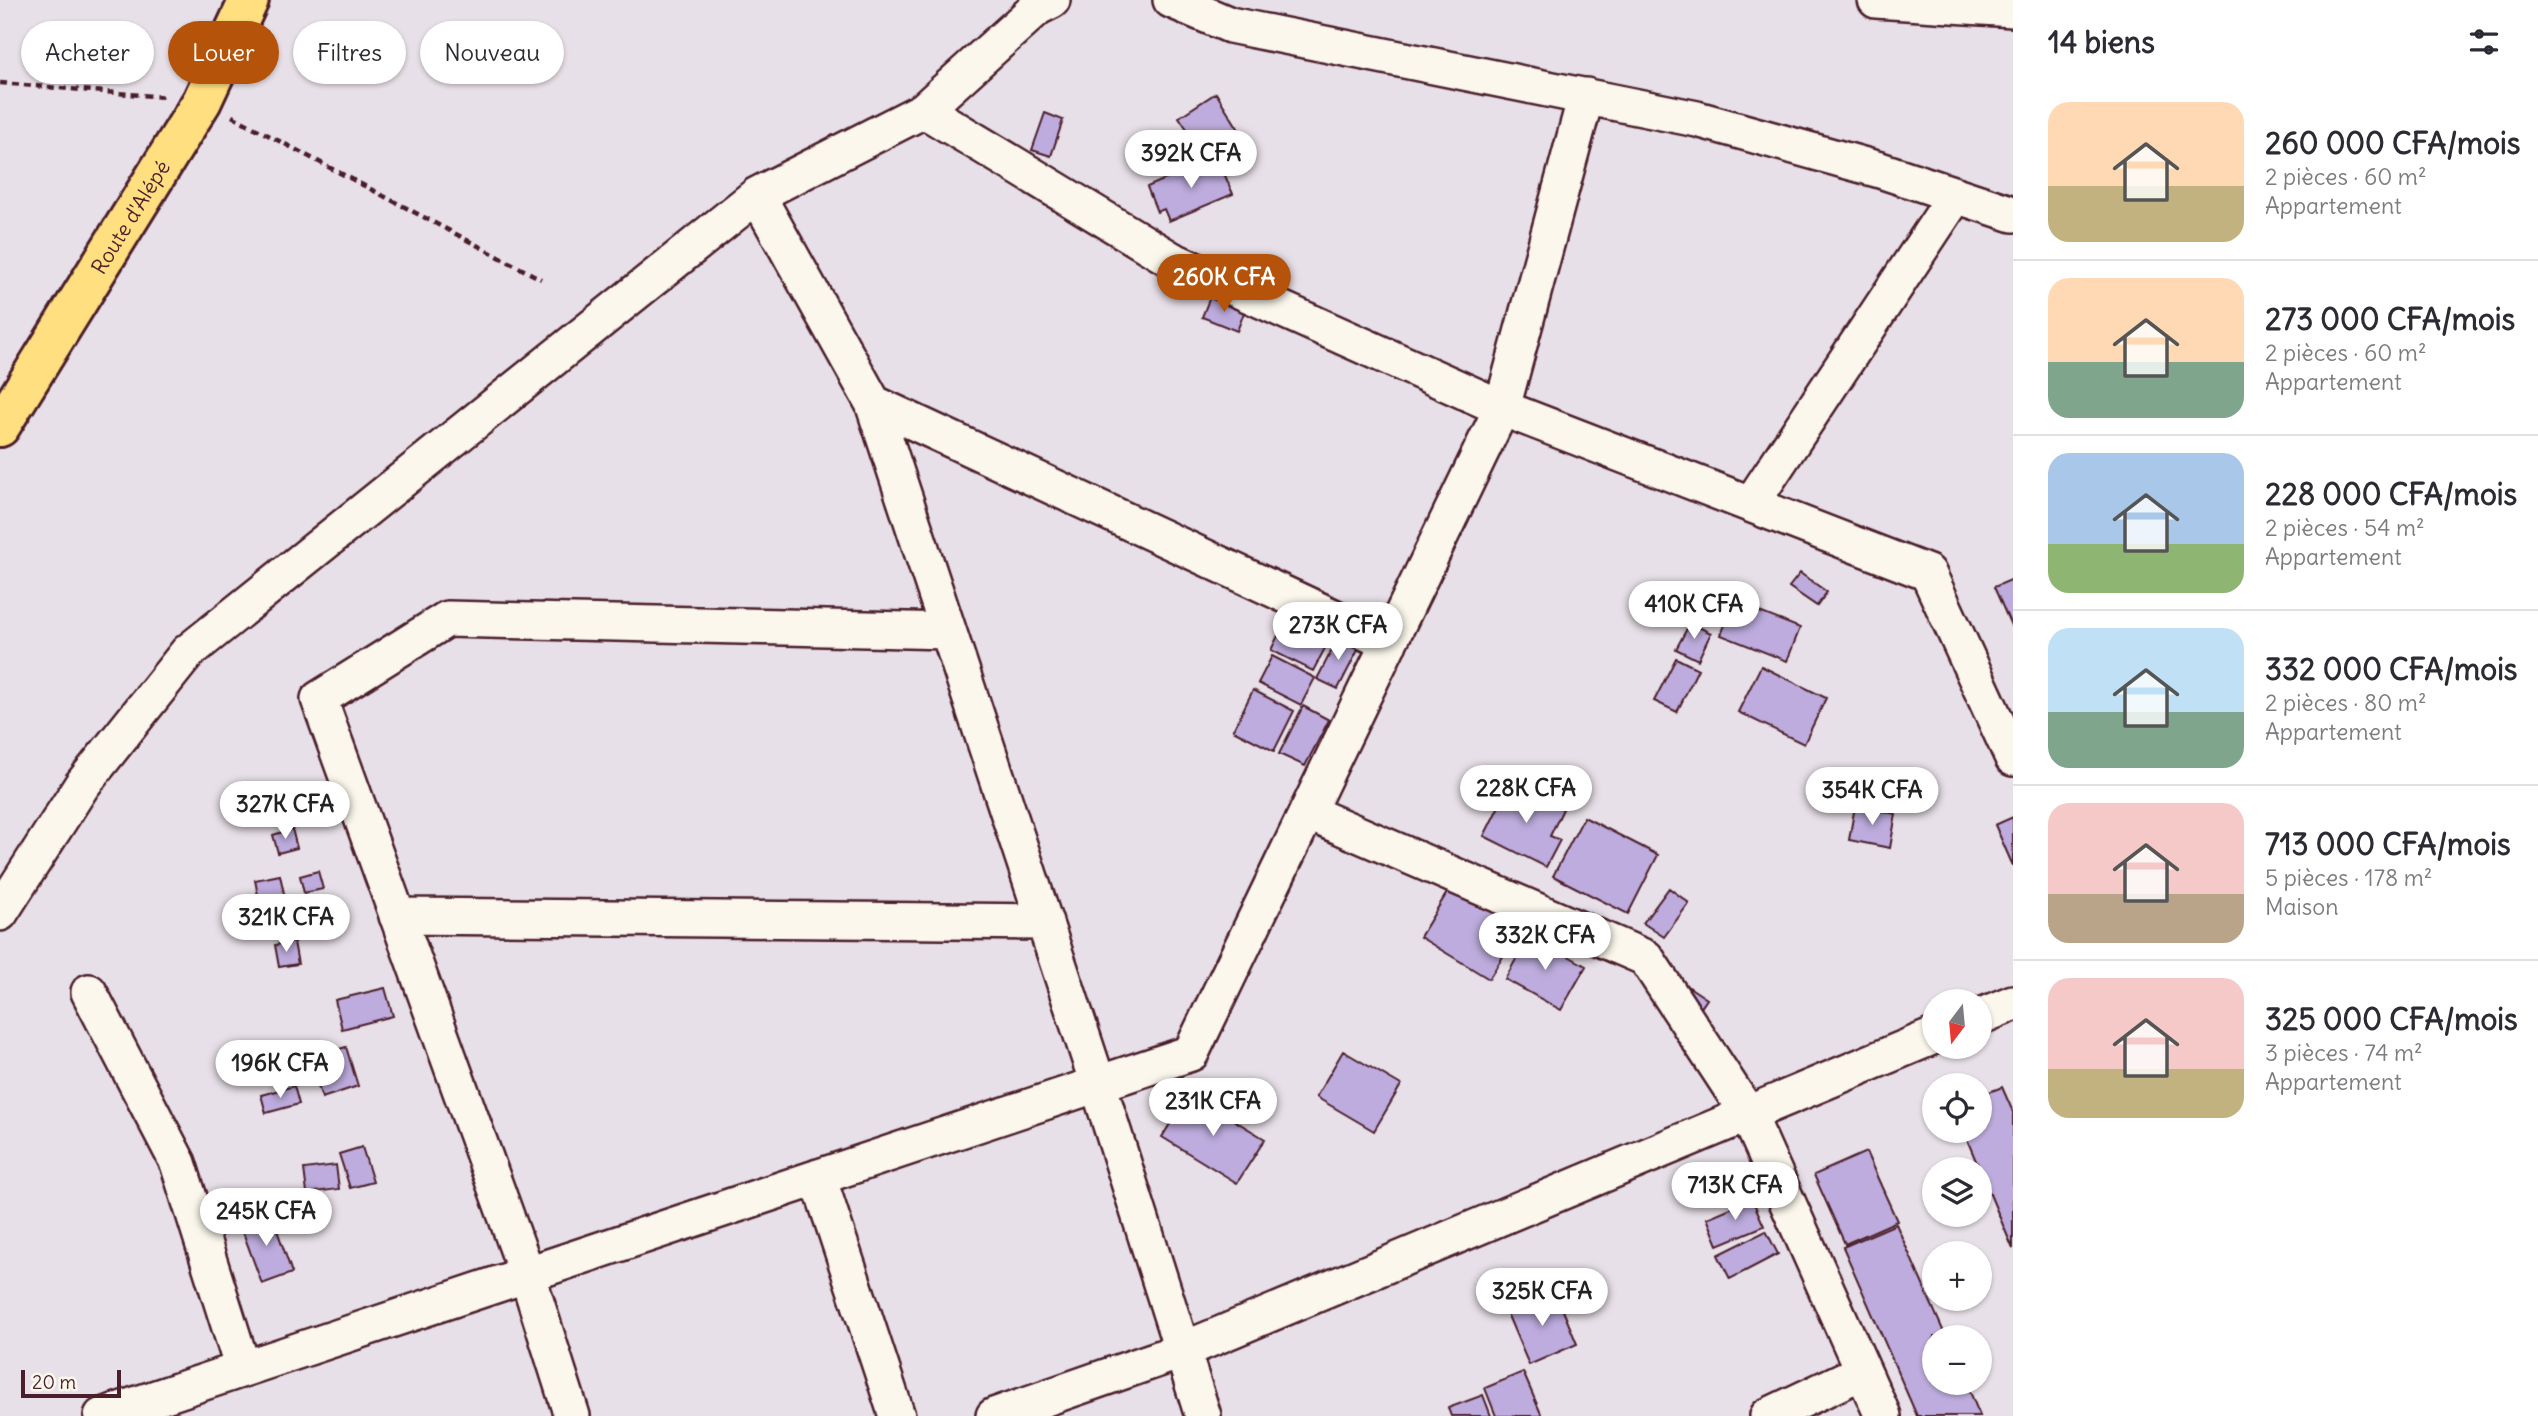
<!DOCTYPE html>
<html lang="fr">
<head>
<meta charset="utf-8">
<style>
  :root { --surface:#fff; --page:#f2f2f3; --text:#2b2b33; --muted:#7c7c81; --line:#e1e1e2; --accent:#b45309 }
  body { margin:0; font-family:Delius,sans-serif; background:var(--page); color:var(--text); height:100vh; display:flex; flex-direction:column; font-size:26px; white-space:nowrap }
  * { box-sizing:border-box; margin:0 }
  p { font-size:23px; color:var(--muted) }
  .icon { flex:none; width:38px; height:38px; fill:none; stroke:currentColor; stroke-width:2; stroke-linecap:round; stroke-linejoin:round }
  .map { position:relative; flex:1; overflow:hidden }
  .drawer { display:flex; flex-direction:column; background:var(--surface); width:525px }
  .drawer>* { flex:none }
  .guide { position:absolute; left:21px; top:21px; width:665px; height:63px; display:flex; gap:14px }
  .needle { width:46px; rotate:196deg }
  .fabs { position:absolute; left:1922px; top:989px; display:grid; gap:14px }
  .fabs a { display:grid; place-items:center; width:70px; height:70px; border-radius:50%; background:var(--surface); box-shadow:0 2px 5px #0004; font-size:35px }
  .scale { position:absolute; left:21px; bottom:18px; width:100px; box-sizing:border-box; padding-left:7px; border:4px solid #4a1f2b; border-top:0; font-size:19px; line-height:24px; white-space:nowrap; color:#4a1f2b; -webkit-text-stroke:5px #fbf7ec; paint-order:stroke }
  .price { position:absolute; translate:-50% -60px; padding:0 16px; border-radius:24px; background:#fff; color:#222; font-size:23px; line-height:46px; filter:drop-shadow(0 2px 4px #0008) }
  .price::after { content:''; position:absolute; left:50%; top:42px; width:21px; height:16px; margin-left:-10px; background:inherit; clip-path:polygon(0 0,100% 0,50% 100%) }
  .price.on { background:var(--accent); color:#fff }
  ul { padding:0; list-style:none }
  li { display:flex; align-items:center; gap:21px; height:175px; padding:0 35px }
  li+li { border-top:2px solid var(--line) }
  li span { display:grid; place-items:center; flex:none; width:196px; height:140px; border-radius:21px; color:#555 }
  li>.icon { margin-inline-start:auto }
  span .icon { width:84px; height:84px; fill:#fffc; stroke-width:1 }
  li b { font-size:30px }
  h2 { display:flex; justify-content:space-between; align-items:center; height:84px; padding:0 35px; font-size:30px }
  .pill { padding:0 24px; border-radius:32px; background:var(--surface); box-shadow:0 2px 5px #0004; font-size:24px; line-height:63px }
  .pill.on { background:var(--accent); color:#fff }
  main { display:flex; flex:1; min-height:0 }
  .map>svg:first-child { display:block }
</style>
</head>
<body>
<main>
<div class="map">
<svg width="2013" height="1416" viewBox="0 0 2013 1416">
  <rect width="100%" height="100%" fill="#e8e0e8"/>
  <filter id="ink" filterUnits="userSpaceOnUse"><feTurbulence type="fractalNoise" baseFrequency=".0143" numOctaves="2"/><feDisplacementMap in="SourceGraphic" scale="14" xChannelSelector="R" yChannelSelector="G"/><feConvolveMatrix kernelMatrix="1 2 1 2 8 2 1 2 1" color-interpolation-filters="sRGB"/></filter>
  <g filter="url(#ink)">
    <!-- building -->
    <path fill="#bdacdd" stroke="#4a1f2b" stroke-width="2" d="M1216,93L1241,133L1205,156L1179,117Z
      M1045,113L1063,120L1051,156L1032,150Z
      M1217,157L1233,194L1169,221L1164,209L1157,212L1147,187Z
      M1210,297L1245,310L1237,331L1202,317Z
      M1800,573L1827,592L1817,606L1789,587Z
      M2013,579V630L1994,587Z
      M1734,602L1800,628L1787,661L1721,635Z
      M1290,611L1333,633L1313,671L1271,650Z
      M1690,623L1711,633L1698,660L1676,649Z
      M1339,636L1360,646L1338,689L1317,679Z
      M1272,656L1315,678L1301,705L1258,683Z
      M1676,658L1698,669L1677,712L1654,701Z
      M1761,666L1826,698L1804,744L1738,712Z
      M1253,690L1294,711L1274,751L1233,730Z
      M1303,706L1329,720L1305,766L1279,754Z
      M1511,782L1563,809L1550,836L1560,840L1546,867L1484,836Z
      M1855,806L1896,814L1890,848L1849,840Z
      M1584,817L1658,855L1628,914L1553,876Z
      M2013,817V866L1995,825Z
      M292,829L297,848L278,853L273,835Z
      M318,871L323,889L304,893L300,876Z
      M280,875L288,912L262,916L255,880Z
      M1453,883L1522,926L1489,979L1420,937Z
      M1669,888L1689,903L1664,937L1643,923Z
      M1530,934L1586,966L1561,1010L1505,979Z
      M294,942L298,964L279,967L275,945Z
      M1689,987L1707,999L1696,1015L1678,1003Z
      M385,988L393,1016L342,1029L335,1000Z
      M346,1047L358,1086L322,1098L309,1058Z
      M1343,1051L1401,1085L1374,1131L1316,1097Z
      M294,1086L299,1104L266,1113L261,1095Z
      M2002,1087L2013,1112V1249L1963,1130H1979V1096Z
      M1189,1093L1265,1139L1237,1183L1162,1137Z
      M362,1147L373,1182L350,1188L339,1154Z
      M1866,1152L1897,1221L1845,1244L1814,1175Z
      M336,1165L339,1189L307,1193L304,1169Z
      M1752,1199L1764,1226L1718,1245L1707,1218Z
      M271,1213L292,1273L262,1284L240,1224Z
      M1896,1224L1946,1337H1934V1382H1966L1980,1416H1917L1843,1247Z
      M1766,1231L1778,1254L1730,1279L1718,1255Z
      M1555,1291L1577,1344L1529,1365L1506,1311Z
      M1523,1372L1542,1416H1496L1485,1388Z
      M1483,1395L1491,1416H1451L1448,1408Z"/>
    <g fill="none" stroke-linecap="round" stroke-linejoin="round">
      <!-- minor casing -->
      <g stroke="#4a1f2b" stroke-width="40">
        <path id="minor" d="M1171,0L1230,25L1697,119L1880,170L2013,214
          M1876,0L2013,9
          M924,110L1172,260L1502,408L1928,573L2013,758
          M757,195L873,403L1098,1084L1203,1416
          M873,403L1389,643
          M1751,504L1956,195
          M1307,812L1646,958L1748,1114L1883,1416
          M0,913L82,785L188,652L757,195L924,110L1038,7L1052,0
          M397,916L1045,922
          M89,992L178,1163L243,1369
          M1979,1017L2013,1003
          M818,1177L897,1416
          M102,1416L1191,1053L1502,408L1586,96
          M572,1416L527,1274L319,699L447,619L948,631
          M994,1416L1181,1351L1934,1036
          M1768,1416L1863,1371"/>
      </g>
      <!-- major casing -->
      <g stroke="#4a1f2b" stroke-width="44">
        <g id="major">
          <path id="s1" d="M0,427L202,101L249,0"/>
        </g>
      </g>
      <!-- path -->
      <path stroke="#4a1f2b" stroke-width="4.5" stroke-dasharray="7 5" stroke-linecap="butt" d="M0,83L164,97
        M232,116L541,279"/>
      <!-- minor -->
      <use href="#minor" stroke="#fbf7ec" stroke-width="35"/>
      <!-- major -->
      <use href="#major" stroke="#ffdf80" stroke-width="38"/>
    </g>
  </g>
  <g text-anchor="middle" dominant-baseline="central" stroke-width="5" stroke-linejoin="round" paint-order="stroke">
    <!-- street labels -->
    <g font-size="21" fill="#4a1f2b" stroke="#fbf7ec">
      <text stroke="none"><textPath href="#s1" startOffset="247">Route d'Alépé</textPath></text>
    </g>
  </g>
</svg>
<div class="fabs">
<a><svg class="needle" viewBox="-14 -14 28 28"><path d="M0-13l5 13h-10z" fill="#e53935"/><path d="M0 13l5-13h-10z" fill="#7c7c81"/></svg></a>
<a><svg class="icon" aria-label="locate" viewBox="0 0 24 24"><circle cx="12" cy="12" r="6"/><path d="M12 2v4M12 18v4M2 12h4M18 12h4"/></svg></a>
<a><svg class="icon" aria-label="layers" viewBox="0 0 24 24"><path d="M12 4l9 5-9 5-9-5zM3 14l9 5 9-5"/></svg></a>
<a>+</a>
<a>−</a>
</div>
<div class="scale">20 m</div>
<b class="price" style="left:1191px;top:190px">392K CFA</b>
<b class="price on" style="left:1224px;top:314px">260K CFA</b>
<b class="price" style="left:1694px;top:641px">410K CFA</b>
<b class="price" style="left:1338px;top:662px">273K CFA</b>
<b class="price" style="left:1526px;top:825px">228K CFA</b>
<b class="price" style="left:1872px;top:827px">354K CFA</b>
<b class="price" style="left:285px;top:841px">327K CFA</b>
<b class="price" style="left:286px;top:954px">321K CFA</b>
<b class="price" style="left:1545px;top:972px">332K CFA</b>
<b class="price" style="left:280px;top:1100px">196K CFA</b>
<b class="price" style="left:1213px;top:1138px">231K CFA</b>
<b class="price" style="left:1735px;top:1222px">713K CFA</b>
<b class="price" style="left:266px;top:1248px">245K CFA</b>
<b class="price" style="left:1542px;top:1328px">325K CFA</b>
<div class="guide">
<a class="pill">Acheter</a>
<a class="pill on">Louer</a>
<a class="pill">Filtres</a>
<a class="pill">Nouveau</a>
</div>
</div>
<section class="drawer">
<h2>14 biens<svg class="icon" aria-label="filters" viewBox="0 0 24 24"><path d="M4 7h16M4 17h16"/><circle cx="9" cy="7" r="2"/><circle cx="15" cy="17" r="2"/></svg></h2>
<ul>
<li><span style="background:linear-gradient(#ffd9b3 60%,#c2b280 0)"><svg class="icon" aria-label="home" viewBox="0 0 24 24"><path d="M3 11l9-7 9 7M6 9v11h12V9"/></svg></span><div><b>260 000 CFA/mois</b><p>2 pièces · 60 m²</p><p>Appartement</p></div></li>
<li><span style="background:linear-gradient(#ffd9b3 60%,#7fa58c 0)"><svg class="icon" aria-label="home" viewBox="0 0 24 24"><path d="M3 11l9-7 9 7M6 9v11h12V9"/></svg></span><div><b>273 000 CFA/mois</b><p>2 pièces · 60 m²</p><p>Appartement</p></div></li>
<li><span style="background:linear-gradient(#a9c7e8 65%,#8fb573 0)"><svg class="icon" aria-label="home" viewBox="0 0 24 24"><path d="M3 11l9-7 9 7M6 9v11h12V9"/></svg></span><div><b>228 000 CFA/mois</b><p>2 pièces · 54 m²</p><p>Appartement</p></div></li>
<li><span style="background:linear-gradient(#bfe0f5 60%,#7fa58c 0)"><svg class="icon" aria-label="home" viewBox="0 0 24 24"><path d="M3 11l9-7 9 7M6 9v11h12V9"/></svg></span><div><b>332 000 CFA/mois</b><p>2 pièces · 80 m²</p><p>Appartement</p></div></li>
<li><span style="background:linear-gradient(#f6c9c9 65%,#b9a48a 0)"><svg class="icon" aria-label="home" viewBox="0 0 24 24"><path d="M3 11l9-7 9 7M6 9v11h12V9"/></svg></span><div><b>713 000 CFA/mois</b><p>5 pièces · 178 m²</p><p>Maison</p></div></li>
<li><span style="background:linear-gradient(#f6c9c9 65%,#c2b280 0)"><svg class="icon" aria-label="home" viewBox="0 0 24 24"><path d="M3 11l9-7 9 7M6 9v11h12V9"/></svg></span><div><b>325 000 CFA/mois</b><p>3 pièces · 74 m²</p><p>Appartement</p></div></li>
</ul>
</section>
</main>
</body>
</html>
